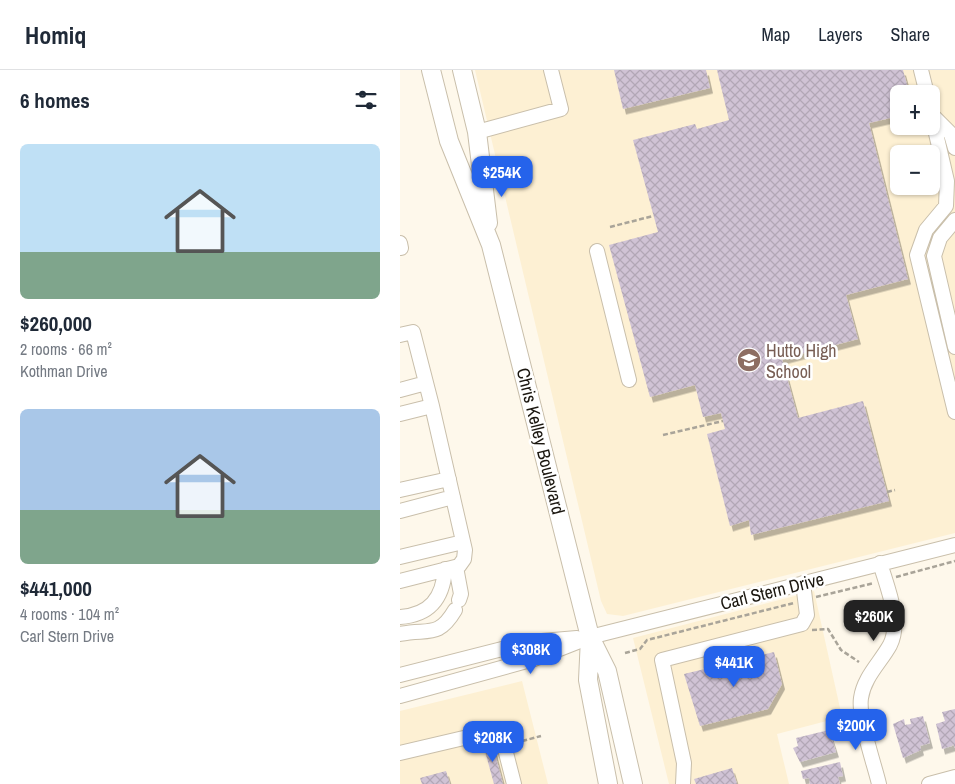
<!DOCTYPE html>
<html lang="en">
<head>
<meta charset="utf-8">
<style>
  :root { --surface:#fff; --page:#f2f2f3; --text:#1f2937; --muted:#747a83; --line:#e0e1e3; --accent:#2563eb }
  body { margin:0; font-family:"Archivo Narrow",sans-serif; background:var(--page); color:var(--text); height:100vh; display:flex; flex-direction:column; font-size:19px; white-space:nowrap }
  * { box-sizing:border-box; margin:0 }
  p { font-size:16px; color:var(--muted) }
  .icon { flex:none; width:28px; height:28px; fill:none; stroke:currentColor; stroke-width:2; stroke-linecap:round; stroke-linejoin:round }
  .map { position:relative; flex:1; overflow:hidden }
  .side { display:flex; flex-direction:column; background:var(--surface); width:400px }
  .side>* { flex:none }
  .controls { position:absolute; left:490px; top:15px; display:grid; gap:10px }
  .controls a { display:grid; place-items:center; width:50px; height:50px; border-radius:8px; background:var(--surface); box-shadow:0 1px 4px #0004; font-size:25px }
  .price { position:absolute; translate:-50% -42px; padding:0 11px; border-radius:10px; background:var(--accent); color:#fff; font-size:16px; line-height:32px; filter:drop-shadow(0 1px 2px #0008) }
  .price::after { content:''; position:absolute; left:50%; top:30px; width:15px; height:11px; margin-left:-8px; background:inherit; clip-path:polygon(0 0,100% 0,50% 100%) }
  .price.active { background:#222; color:#fff }
  ul { padding:0; list-style:none }
  li { display:grid; align-content:center; gap:10px; height:265px; padding:0 20px }
  li span { display:grid; place-items:center; height:155px; border-radius:8px; color:#555 }
  li>.icon { margin-inline-start:auto }
  span .icon { width:90px; height:90px; fill:#fffc; stroke-width:1 }
  li b { font-size:21px }
  h2 { display:flex; justify-content:space-between; align-items:center; height:60px; padding:0 20px; font-size:21px }
  header { display:flex; align-items:center; gap:30px; box-sizing:border-box; height:70px; padding:0 25px; background:var(--surface); border-bottom:1px solid var(--line) }
  header strong { font-size:24px }
  nav { display:flex; gap:28px; margin-inline-start:auto; font-size:18px }
  main { display:flex; flex:1; min-height:0 }
  .map>svg:first-child { display:block }
</style>
</head>
<body>
<header>
<strong>Homiq</strong>
<nav><a>Map</a><a>Layers</a><a>Share</a></nav>
</header>
<main>
<section class="side">
<h2>6 homes<svg class="icon" aria-label="filters" viewBox="0 0 24 24"><path d="M4 7h16M4 17h16"/><circle cx="9" cy="7" r="2"/><circle cx="15" cy="17" r="2"/></svg></h2>
<ul>
<li><span style="background:linear-gradient(#bfe0f5 70%,#7fa58c 0)"><svg class="icon" aria-label="home" viewBox="0 0 24 24"><path d="M3 11l9-7 9 7M6 9v11h12V9"/></svg></span><div><b>$260,000</b><p>2 rooms · 66 m²</p><p>Kothman Drive</p></div></li>
<li><span style="background:linear-gradient(#a9c7e8 65%,#7fa58c 0)"><svg class="icon" aria-label="home" viewBox="0 0 24 24"><path d="M3 11l9-7 9 7M6 9v11h12V9"/></svg></span><div><b>$441,000</b><p>4 rooms · 104 m²</p><p>Carl Stern Drive</p></div></li>
</ul>
</section>
<div class="map">
<svg width="555" height="714" viewBox="0 0 555 714">
  <defs>
    <pattern id="building-cross-hatch" width="8" height="8" patternUnits="userSpaceOnUse" patternTransform="scale(1.25)"><rect width="8" height="8" fill="#d0c3d5"/><path d="M0 0l8 8M0 8l8-8" fill="none" stroke="#b2a7b6"/></pattern>
    <filter id="shadow"><feDropShadow dx="3" dy="5.5" stdDeviation="0" flood-color="#0004"/></filter>
  </defs>
  <rect width="100%" height="100%" fill="#fef8eb"/>
  <!-- built -->
  <path fill="#fdf0d3" fill-rule="evenodd" d="M75,0H555V463L223,546L207,544L201,531ZM499,24H531V56H499ZM499,84H531V116H499Z
    M414,521L442,647L377,664L389,714H269L233,568Z
    M122,611L148,714H0V641Z"/>
  <!-- building -->
  <path fill="url(#building-cross-hatch)" filter="url(#shadow)" d="M214,0H306L310,18L223,39Z
    M317,0H503L509,22L495,25L499,46L469,53L508,209L446,225L458,269L382,289L398,348L463,331L489,431L351,465L349,450L330,456L307,364L325,359L321,343L303,347L295,315L250,327L209,175L258,162L233,70L295,54L297,59L329,50Z
    M374,582L382,614L368,639L300,656L284,604Z
    M555,639V678L553,674L552,676L542,679L536,654L545,651L542,642Z
    M523,646L530,673L520,676L521,680L503,688L493,654L504,649L505,655L511,654L510,649Z
    M429,660L436,682L400,692L393,678L398,676L396,668Z
    M92,672L103,714H94L83,674Z
    M440,692L443,706L438,707L440,714H410L409,708L403,709L401,701Z
    M332,698L337,714H296L294,709Z
    M46,701L50,714H22L20,708Z"/>
  <g fill="none" stroke-linecap="round" stroke-linejoin="round">
    <!-- minor casing -->
    <g stroke="#c9bfab" stroke-width="16">
      <path id="minor" d="M521,0L527,24
        M531,42L547,111L546,136L526,160L517,185L555,342
        M533,46L551,64L555,78
        M77,62L161,39L151,0
        M555,150L540,168L534,186L555,277
        M0,173L1,178
        M197,181L229,310
        M0,265L13,262L32,336
        M0,320L26,313
        M0,344L32,336L65,480L64,489L59,496L0,511
        M0,420L49,409
        M0,441L53,427
        M0,487L63,472
        M56,497L61,524L59,530
        M0,547C30,545 43,528 45,499
        M0,564C28,558 38,569 55,540
        M0,605L130,572L177,568
        M0,626L134,589L190,567L555,475
        M0,683L85,663C92,664 98,664 103,671L114,714
        M283,714L284,693L262,590L402,554L407,545L403,513
        M479,714C474,693 458,648 461,628C464,607 480,593 490,575C502,551 487,517 480,493
        M529,714L555,707"/>
    </g>
    <!-- major casing -->
    <g stroke="#c9bfab" stroke-width="20">
      <path id="major" d="M31,0L49,71L91,175L190,567L207,601L233,714
        M62,0L77,62L88,153
        M190,568L188,610L208,714"/>
    </g>
    <!-- path -->
    <path stroke="#a9a499" stroke-width="2.5" stroke-dasharray="5 2.5" stroke-linecap="butt" d="M210,157L253,146
      M263,365L323,351
      M487,422L495,420
      M496,507L555,491
      M416,527L474,513
      M412,560L428,559L441,580L459,592
      M225,583L240,579L247,570L394,533
      M115,673L141,666"/>
    <!-- minor -->
    <use href="#minor" stroke="#fff" stroke-width="14"/>
    <!-- major -->
    <use href="#major" stroke="#fff" stroke-width="18"/>
  </g>
  <!-- icons -->
  <defs>
    <g id="school-disc" transform="scale(1.25)"><circle r="9.5" fill="#8d6e63" stroke="#fff"/><path d="M0-5L7-2L0 1L-7-2ZM-4 1L0 2.5L4 1V4Q0 6-4 4Z" fill="#fff"/></g>
  </defs>
  <g fill-rule="evenodd">
    <use href="#school-disc" x="349" y="290"/>
  </g>
  <g text-anchor="middle" dominant-baseline="central" stroke-width="5" stroke-linejoin="round" paint-order="stroke">
    <!-- education labels -->
    <g font-size="18" fill="#785e54" stroke="#fff" text-anchor="start">
      <text x="366" y="280">Hutto High<tspan x="366" dy="21">School</tspan></text>
    </g>
    <!-- street labels -->
    <g font-size="18" fill="#1b1710" stroke="#fff">
      <text transform="translate(141 371) rotate(76)">Chris Kelley Boulevard</text>
      <text transform="translate(372 521) rotate(-14)">Carl Stern Drive</text>
    </g>
  </g>
</svg>
<div class="controls">
<a>+</a>
<a>−</a>
</div>
<b class="price" style="left:102px;top:128px">$254K</b>
<b class="price active" style="left:474px;top:572px">$260K</b>
<b class="price" style="left:131px;top:605px">$308K</b>
<b class="price" style="left:334px;top:618px">$441K</b>
<b class="price" style="left:456px;top:681px">$200K</b>
<b class="price" style="left:93px;top:693px">$208K</b>
</div>
</main>
</body>
</html>
